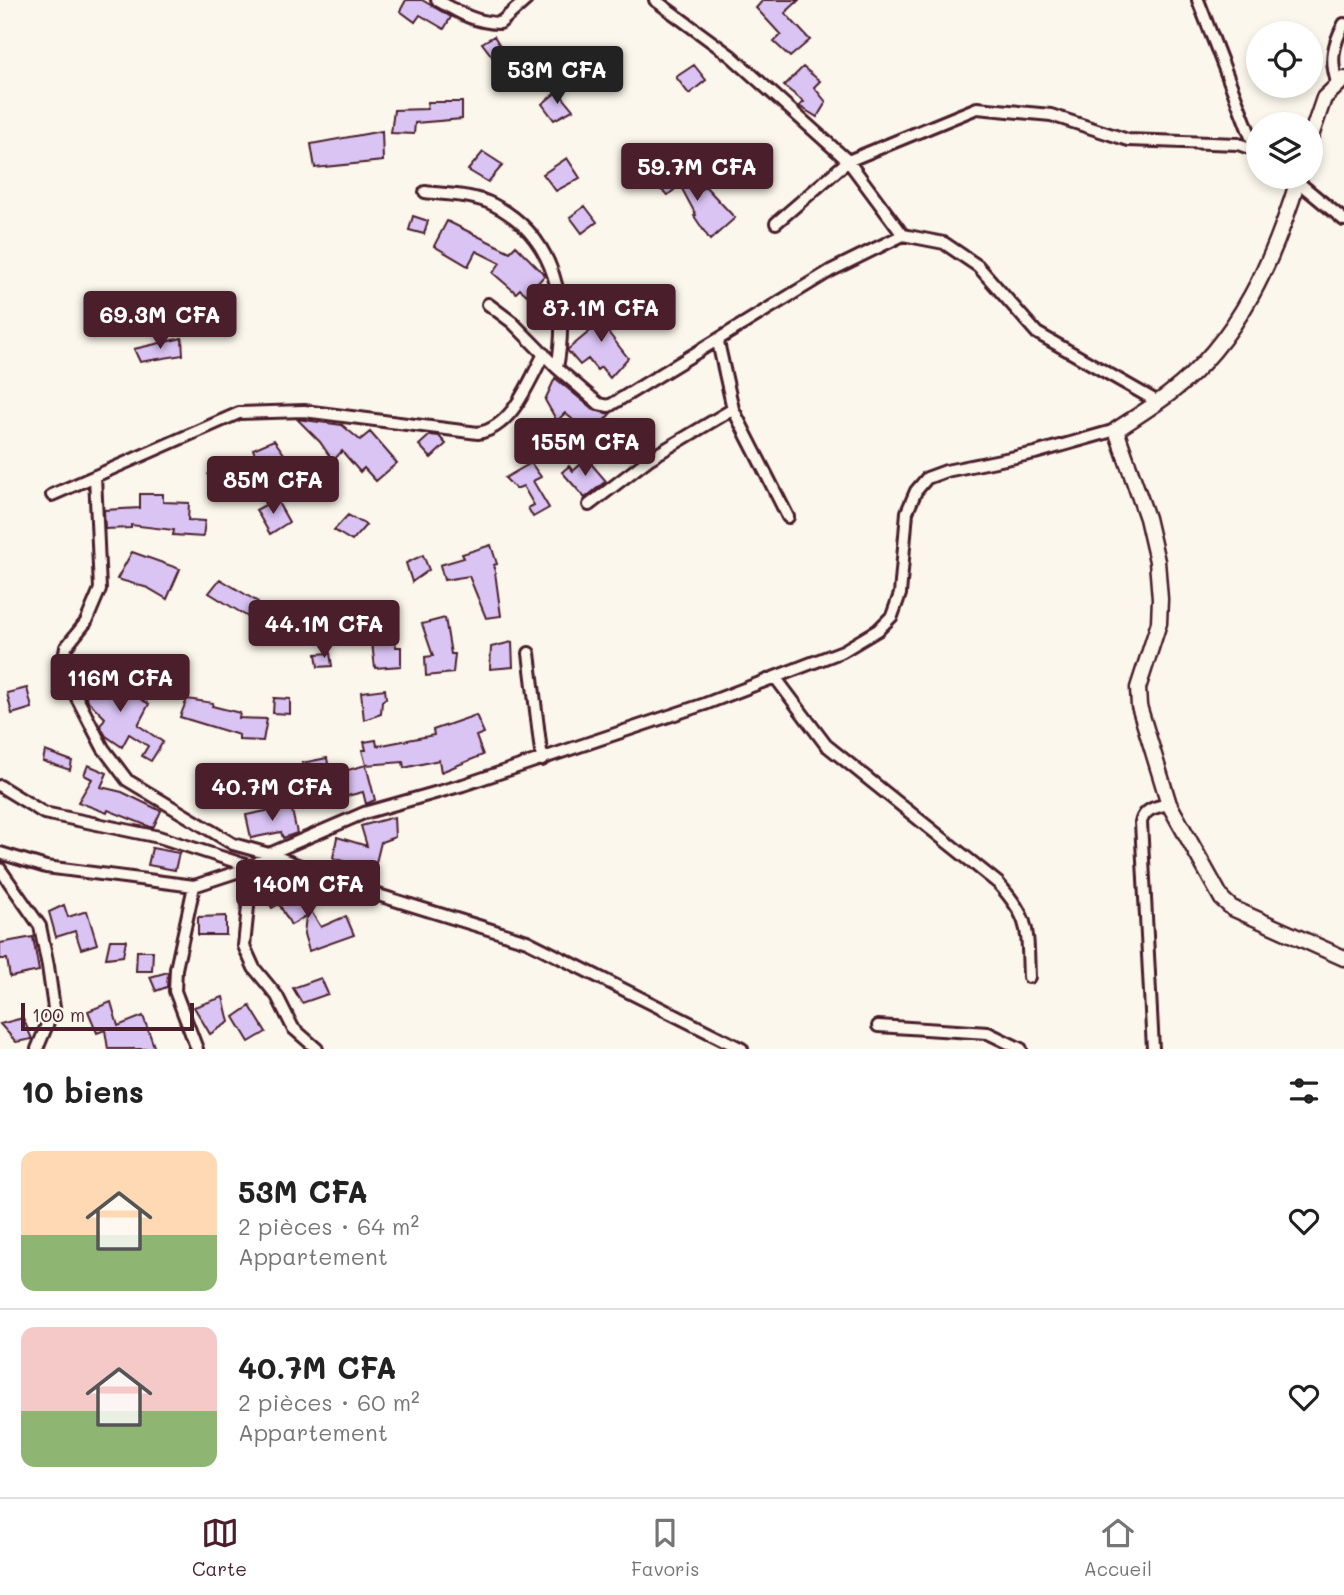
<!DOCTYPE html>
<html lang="fr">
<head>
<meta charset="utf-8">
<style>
  :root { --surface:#fff; --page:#f2f2f2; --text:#222; --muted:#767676; --line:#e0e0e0; --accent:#4a1f2b }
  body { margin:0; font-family:Mali,sans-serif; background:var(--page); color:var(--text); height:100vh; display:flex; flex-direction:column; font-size:26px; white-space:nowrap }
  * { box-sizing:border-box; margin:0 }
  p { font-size:23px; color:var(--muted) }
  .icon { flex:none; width:38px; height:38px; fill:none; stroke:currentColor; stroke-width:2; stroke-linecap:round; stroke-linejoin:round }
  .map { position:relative; height:1049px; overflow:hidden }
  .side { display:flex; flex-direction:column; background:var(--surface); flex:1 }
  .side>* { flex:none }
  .buttons { position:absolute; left:1246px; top:21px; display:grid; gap:14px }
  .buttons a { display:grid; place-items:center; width:77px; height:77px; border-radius:50%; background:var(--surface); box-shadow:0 4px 10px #0003; font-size:35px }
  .scale { position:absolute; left:21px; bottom:18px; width:173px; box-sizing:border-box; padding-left:7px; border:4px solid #4a1f2b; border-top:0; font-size:19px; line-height:24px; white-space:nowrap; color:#4a1f2b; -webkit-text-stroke:5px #fbf7ec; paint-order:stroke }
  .price { position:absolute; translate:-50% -60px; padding:0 16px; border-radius:7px; background:var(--accent); color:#fff; font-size:23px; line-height:46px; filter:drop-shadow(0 2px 4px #0008) }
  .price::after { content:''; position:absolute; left:50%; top:42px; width:21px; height:16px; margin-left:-10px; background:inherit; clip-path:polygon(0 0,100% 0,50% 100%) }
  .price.current { background:#222; color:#fff }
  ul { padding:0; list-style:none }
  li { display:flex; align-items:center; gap:21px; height:175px; padding:0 21px }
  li+li { border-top:2px solid var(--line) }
  li span { display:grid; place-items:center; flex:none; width:196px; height:140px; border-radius:14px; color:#555 }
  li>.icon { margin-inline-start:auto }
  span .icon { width:84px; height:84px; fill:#fffc; stroke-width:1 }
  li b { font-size:30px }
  h2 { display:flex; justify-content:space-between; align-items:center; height:84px; padding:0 21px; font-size:30px }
  .dock { display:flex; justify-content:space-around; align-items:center; height:98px; border-top:2px solid var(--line); background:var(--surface); font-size:19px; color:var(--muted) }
  .dock a { display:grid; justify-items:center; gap:4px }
  .dock .current { color:var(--accent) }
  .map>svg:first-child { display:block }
</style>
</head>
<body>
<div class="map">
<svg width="1344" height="1049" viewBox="0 0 1344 1049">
  <rect width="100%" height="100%" fill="#fbf7ec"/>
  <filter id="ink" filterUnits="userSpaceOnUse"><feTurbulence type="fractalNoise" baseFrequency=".0143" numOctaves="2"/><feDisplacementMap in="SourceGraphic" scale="14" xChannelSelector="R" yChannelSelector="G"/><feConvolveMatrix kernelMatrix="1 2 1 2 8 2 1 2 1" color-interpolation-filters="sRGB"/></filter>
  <g filter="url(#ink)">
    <!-- building -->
    <path fill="#dac4f4" stroke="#4a1f2b" stroke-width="2" d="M406,0H422L451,17L444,29L420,15L415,22L400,11Z
      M763,0H799L785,13L810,40L790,57L774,42L781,35L756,8Z
      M494,36L507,57L498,64L482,43Z
      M694,65L706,80L689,94L676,77Z
      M803,67L820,81L814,87L826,102L817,117L799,106L804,102L784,86Z
      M558,91L573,110L554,120L542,104Z
      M428,102H462V119L415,123L414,134L391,133L394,110L427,109Z
      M382,131L383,161L315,168L311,144Z
      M483,152L503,165L488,182L468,170Z
      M567,158L580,178L556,191L543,174Z
      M663,167L698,192L705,186L735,218L710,240L694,216L696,215L680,185L668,195L649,181Z
      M585,206L597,222L582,233L570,217Z
      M413,216L428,221L424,234L409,230Z
      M447,221L510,252L516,246L545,275L527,295L520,289L516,293L493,273L500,263L476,251L468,266L434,246Z
      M605,306L608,321L619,312L625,319L608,332L628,358L610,378L601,367L597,370L588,359L580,365L567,350L595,327L592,309Z
      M182,338L183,355L140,362L134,349Z
      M555,378L594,410L610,414L591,435L565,413L557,421L545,400Z
      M297,419L342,425L360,440L370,432L397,463L376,481L364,468L360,472L342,451L333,461L320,442Z
      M430,435L439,436L446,444L431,458L419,445Z
      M274,440L292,465L263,477L253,449Z
      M587,459L606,481L585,498L562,472L569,466L573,471Z
      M228,463L234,473L214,484L208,474Z
      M531,463L541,477L533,481L549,508L533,517L528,508L534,505L523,486L516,489L505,478Z
      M140,494H163V502L189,503L188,520L205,521L203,537L173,535L174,530L131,525V528L105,529L104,510L140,508Z
      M276,499L289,522L270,534L256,510Z
      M348,515L366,525L352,541L334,530Z
      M491,545L497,564L494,565L501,616L486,618L469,576L444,580L440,565L464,558L462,554Z
      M132,552L180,569L167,599L148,588L117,579Z
      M423,555L429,570L412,582L406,563Z
      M220,579L258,602L248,617L209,593Z
      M445,618L451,654H455L453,673L426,676L425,657L433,656L422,624Z
      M343,625L344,634L326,638L322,629Z
      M393,628L396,647H401V666L375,668L372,643H368L365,631Z
      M512,642L513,667L490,669L491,647Z
      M330,653L332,666L318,667L316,654Z
      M94,673L149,704L138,725L163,742L151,761L142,756L148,746L129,734L122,747L106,736L100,726L105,718L88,701L80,686L82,682L86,685Z
      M27,688L32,708L12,714L7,693Z
      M385,689L386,698L382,701L381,714L364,720L361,692Z
      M274,698L290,699V714L273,713Z
      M187,699L213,703L212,706L240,713L239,718L267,719L263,741L239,740V735L180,717Z
      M476,715L484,733L476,736L483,755L441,772L439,760L404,768L403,762L366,765L362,750H366L364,742L376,740L377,746L434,735L433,730Z
      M45,751L72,761L70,770L43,761Z
      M327,758L330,775L366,765L375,800L366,804L363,792L339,798L338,795L304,801L301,783L306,784L302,763Z
      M88,765L107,773L101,787L122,792L161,811L153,828L108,810L107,813L78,802L92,779L84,775Z
      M252,778L287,782L285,798L250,794Z
      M291,806L297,833L283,838L281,832L251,838L246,815Z
      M394,817L395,837L381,842L374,871L333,858L337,837L367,846L361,826Z
      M152,848L179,853L175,870L148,865Z
      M277,882L291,903L302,897L321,927L346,916L354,935L309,951L304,934L306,916L291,925L279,904L272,908L262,891Z
      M64,905L68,917L87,911L97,944L81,949L75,931L56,937L49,912Z
      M226,916V935H198V917Z
      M33,937L39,971L10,977L7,959H0V943Z
      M110,940H126L123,956L106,958Z
      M137,951H153L152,971H136Z
      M168,972L167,987L156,991L150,977Z
      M321,978L328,994L302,1003L293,988Z
      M223,997L229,1022L210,1034L194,1007Z
      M111,1002L118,1026L143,1016L155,1049H108L105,1030L97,1033L88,1011Z
      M250,1006L266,1032L249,1042L234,1017Z
      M23,1018L32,1039L16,1042L0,1024Z"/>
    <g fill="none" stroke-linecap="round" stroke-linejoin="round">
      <!-- street casing -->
      <g stroke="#4a1f2b" stroke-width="16">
        <path id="street" d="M437,0C458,12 475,23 500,23L526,0
          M655,0L731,56L848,161L903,235
          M1198,0L1256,150
          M1337,82C1330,60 1333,45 1344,24
          M1292,177L1344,220
          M425,192C447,195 473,194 494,205C556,237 569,305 557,368L599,404L609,406L830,271L903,235L944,243L978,266L1037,333L1158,402
          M776,223L848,161L977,108L1051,115L1128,140L1238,144L1258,151
          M488,304L512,322L557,368
          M718,342L733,409L788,517
          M95,476L100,589L86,622L66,647L62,669L103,748L127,780L233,844L269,854L362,890L527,941L742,1049
          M52,495L239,413L304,411L478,433C513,427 528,383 544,354
          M589,505L649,459L733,409
          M529,653L542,760
          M775,677L826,745L998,883C1031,920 1027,929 1029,977
          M0,786L44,813L159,837L252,867
          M0,853L46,867L194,886L252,867L269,854L364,813L463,785L705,704L843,651L878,630L892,616L900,594L907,512L916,491L927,478L946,471L1035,453L1116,430
          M252,867L244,946L254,968L277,996L293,1028L317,1049
          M0,869L40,926L48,966L54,1008L37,1049
          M194,886L176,969L175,991L197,1049
          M878,1026L988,1033L1021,1049
          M1153,1049L1141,822C1145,808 1156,807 1169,804"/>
      </g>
      <!-- secondary casing -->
      <g stroke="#4a1f2b" stroke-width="19">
        <path id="secondary" d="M1311,136L1324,98L1344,79
          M1299,177C1275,257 1239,341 1169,394C1152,407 1134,418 1116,430L1147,518L1157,561L1160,599L1159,623L1138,688L1139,706L1169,804L1222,899L1232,908L1344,958"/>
      </g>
      <!-- street -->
      <use href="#street" stroke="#fbf7ec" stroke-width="10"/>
      <!-- secondary -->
      <use href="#secondary" stroke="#fbf7ec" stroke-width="14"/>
    </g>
  </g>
</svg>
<div class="buttons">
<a><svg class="icon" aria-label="locate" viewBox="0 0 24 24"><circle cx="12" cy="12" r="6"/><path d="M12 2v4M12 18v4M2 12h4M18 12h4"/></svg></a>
<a><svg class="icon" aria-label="layers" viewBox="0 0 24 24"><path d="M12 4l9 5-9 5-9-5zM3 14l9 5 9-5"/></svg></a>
</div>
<div class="scale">100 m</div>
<b class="price current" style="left:557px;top:106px">53M CFA</b>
<b class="price" style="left:697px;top:203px">59.7M CFA</b>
<b class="price" style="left:601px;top:344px">87.1M CFA</b>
<b class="price" style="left:160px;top:351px">69.3M CFA</b>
<b class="price" style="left:585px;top:478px">155M CFA</b>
<b class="price" style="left:273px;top:516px">85M CFA</b>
<b class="price" style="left:324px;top:660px">44.1M CFA</b>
<b class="price" style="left:120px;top:714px">116M CFA</b>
<b class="price" style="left:272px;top:823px">40.7M CFA</b>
<b class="price" style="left:308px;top:920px">140M CFA</b>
</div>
<section class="side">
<h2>10 biens<svg class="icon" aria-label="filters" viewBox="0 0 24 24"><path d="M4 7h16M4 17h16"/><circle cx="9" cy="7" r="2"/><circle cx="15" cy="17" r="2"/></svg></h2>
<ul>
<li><span style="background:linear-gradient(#ffd9b3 60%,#8fb573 0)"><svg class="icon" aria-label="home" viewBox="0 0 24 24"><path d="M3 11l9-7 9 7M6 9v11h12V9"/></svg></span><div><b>53M CFA</b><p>2 pièces · 64 m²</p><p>Appartement</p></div><svg class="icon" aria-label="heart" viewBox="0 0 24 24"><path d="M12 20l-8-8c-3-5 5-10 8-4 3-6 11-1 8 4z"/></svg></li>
<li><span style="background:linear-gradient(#f6c9c9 60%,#8fb573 0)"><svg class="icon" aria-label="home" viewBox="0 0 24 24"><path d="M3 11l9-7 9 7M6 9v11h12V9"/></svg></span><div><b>40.7M CFA</b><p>2 pièces · 60 m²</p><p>Appartement</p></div><svg class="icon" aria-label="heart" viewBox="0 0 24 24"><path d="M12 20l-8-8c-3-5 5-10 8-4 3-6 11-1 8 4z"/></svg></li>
</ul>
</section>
<nav class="dock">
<a class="current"><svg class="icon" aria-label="map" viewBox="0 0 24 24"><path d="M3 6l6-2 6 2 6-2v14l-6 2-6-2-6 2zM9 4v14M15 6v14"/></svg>Carte</a>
<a><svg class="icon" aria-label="saved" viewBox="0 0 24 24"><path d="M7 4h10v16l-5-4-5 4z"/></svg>Favoris</a>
<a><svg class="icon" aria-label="home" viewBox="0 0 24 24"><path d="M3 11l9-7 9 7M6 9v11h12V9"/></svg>Accueil</a>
</nav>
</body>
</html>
